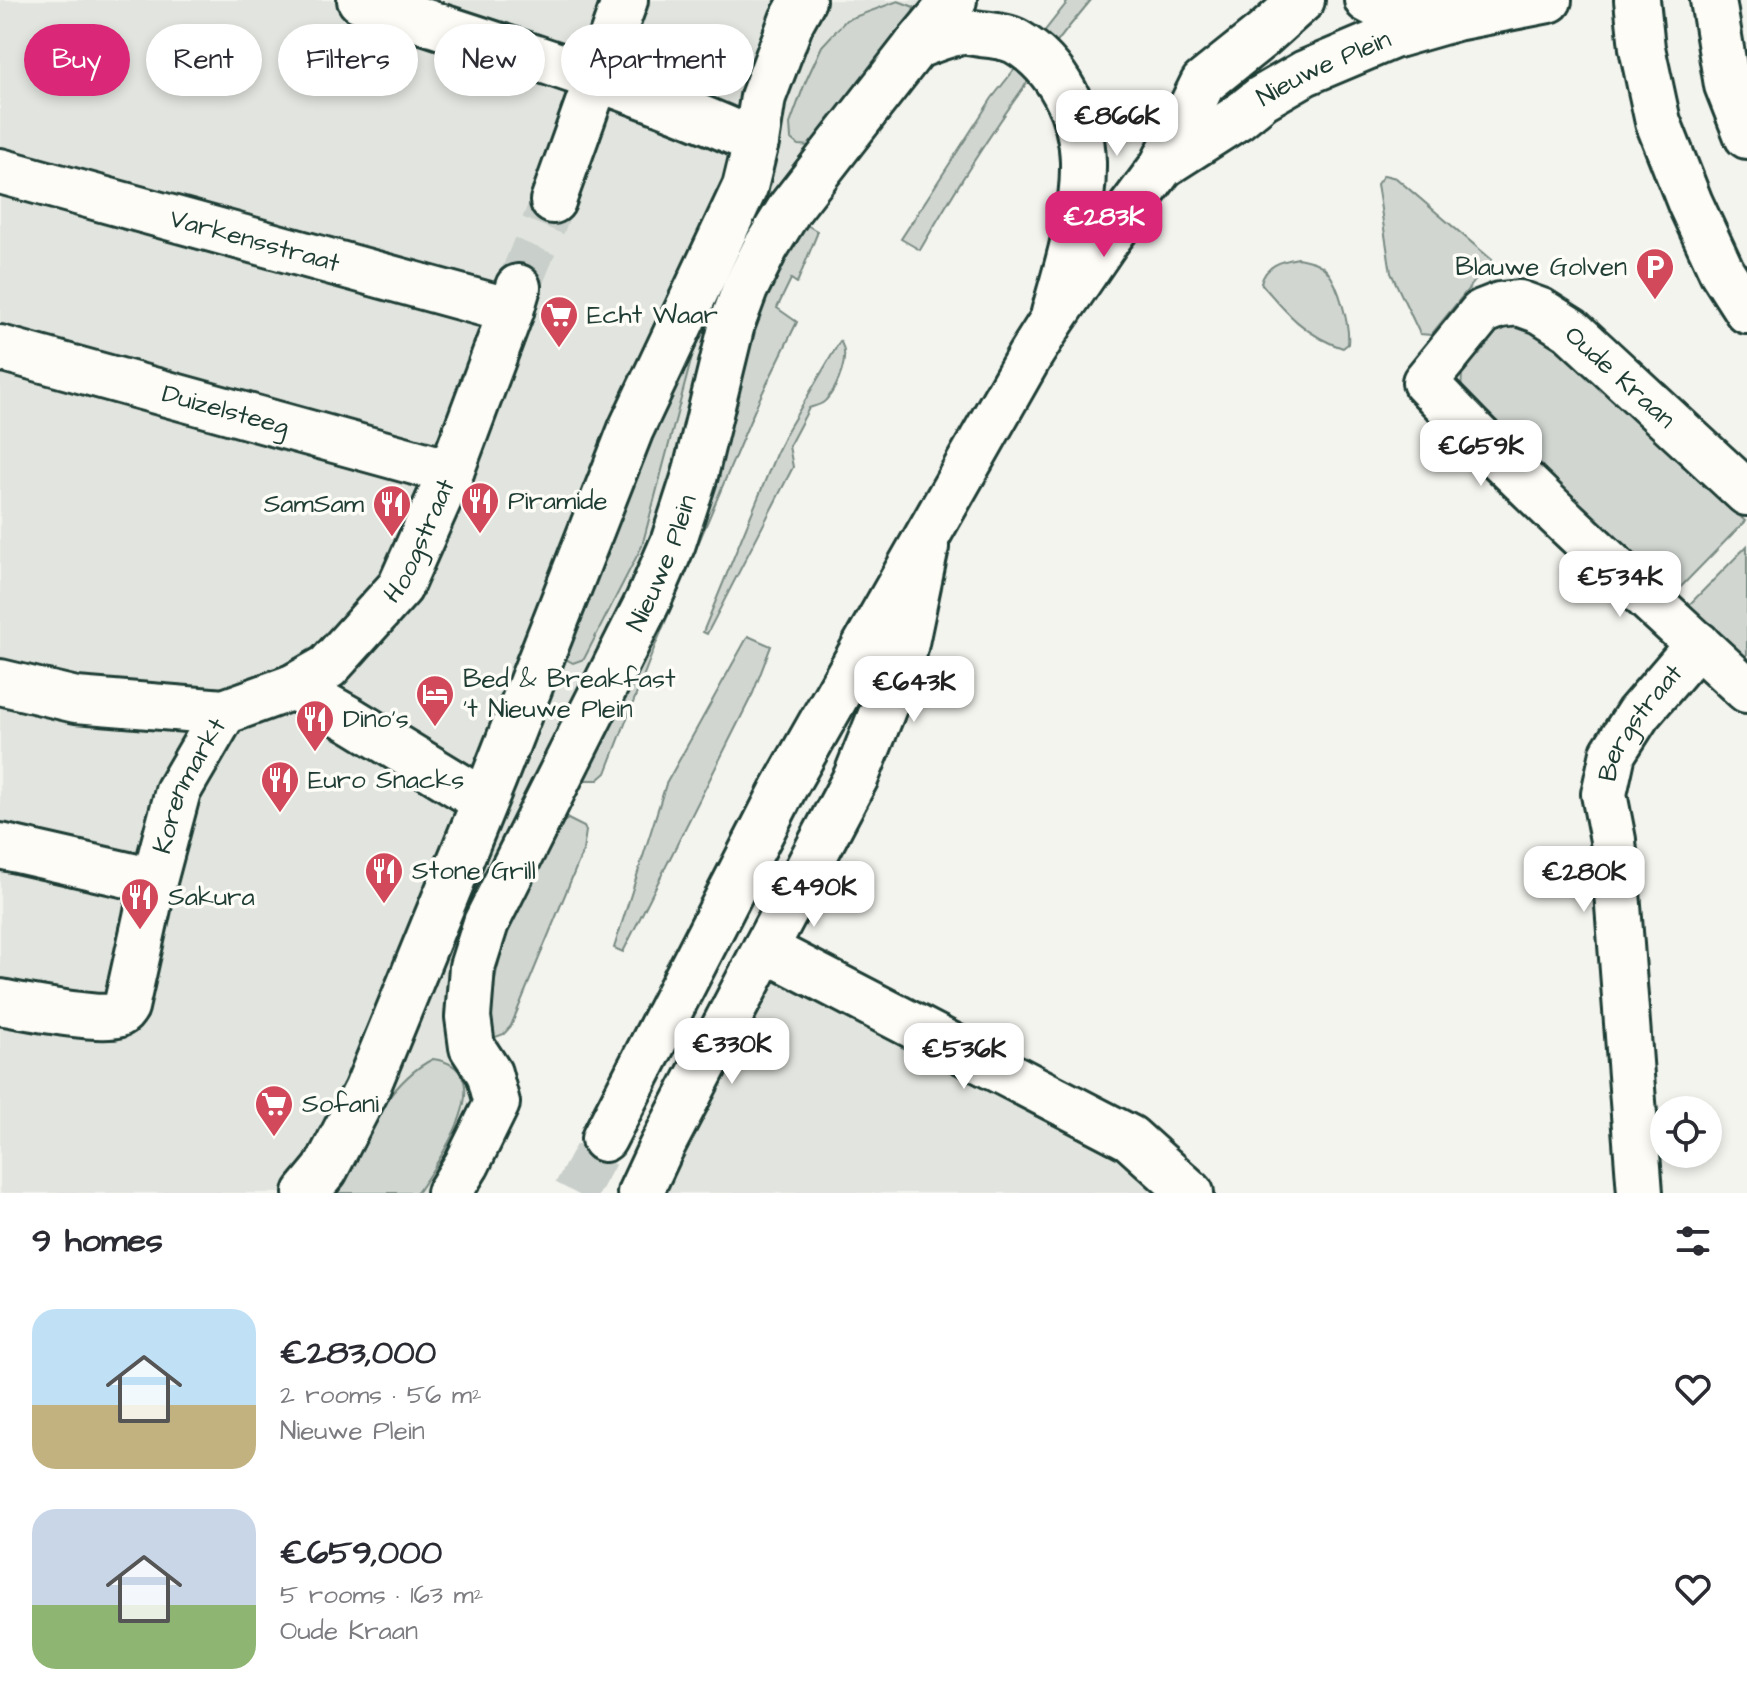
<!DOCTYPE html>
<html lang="en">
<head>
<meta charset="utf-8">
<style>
  :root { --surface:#fff; --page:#f7f7f7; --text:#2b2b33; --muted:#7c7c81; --accent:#db2777 }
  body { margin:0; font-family:"Architects Daughter",sans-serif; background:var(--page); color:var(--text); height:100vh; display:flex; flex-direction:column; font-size:30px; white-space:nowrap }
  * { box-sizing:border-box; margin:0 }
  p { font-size:26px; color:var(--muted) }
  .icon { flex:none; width:44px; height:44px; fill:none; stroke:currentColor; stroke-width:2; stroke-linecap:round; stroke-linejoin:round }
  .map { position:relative; height:1193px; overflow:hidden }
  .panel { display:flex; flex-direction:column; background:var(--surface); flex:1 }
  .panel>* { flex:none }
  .banner { position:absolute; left:24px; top:24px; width:800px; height:72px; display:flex; gap:16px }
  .buttons { position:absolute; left:1650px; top:1096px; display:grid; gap:16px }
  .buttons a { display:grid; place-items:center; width:72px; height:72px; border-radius:50%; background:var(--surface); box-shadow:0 4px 12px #0003; font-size:40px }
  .price { position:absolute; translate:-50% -68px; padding:0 18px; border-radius:16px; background:#fff; color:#222; font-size:26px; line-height:52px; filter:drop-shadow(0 2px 4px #0008) }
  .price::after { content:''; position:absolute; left:50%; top:48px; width:24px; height:18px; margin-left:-12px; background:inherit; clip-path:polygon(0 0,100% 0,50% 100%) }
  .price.active { background:var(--accent); color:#fff }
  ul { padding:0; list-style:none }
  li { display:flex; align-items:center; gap:24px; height:200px; padding:0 32px }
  li span { display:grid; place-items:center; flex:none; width:224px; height:160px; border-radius:24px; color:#555 }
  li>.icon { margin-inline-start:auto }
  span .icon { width:96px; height:96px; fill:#fffc; stroke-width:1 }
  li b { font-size:34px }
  h2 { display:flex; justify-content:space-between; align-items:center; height:96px; padding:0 32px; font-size:34px }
  .tag { padding:0 28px; border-radius:36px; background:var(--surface); box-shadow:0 4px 12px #0003; font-size:28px; line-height:72px }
  .tag.active { background:var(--accent); color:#fff }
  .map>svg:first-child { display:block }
</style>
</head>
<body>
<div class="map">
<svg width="1747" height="1193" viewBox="0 0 1747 1193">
  <rect width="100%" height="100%" fill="#f4f4ef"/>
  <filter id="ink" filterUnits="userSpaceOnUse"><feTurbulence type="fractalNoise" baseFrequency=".0125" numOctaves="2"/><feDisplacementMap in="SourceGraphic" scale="16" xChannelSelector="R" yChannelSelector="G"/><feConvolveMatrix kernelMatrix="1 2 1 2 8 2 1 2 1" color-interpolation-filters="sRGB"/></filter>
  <g filter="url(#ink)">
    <!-- built -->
    <path fill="#e2e5df" d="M0,0H932L819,146L622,613L532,782L486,880L461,1057L476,1104L430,1193H0Z
      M789,981L1114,1150L1163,1193H662L763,994L775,983Z"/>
    <!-- green -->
    <path fill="#d1d6d1" stroke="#788a82" stroke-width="2" d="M1069,0H1091C1026,77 970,163 920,250L901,239L992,98Z
      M898,1L914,7L910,29L812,146L798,145L791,139L790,124L805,83L822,46L846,20Z
      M1384,175L1396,178L1492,260L1431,335L1420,334L1391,273L1377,184Z
      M805,224L817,231V234L797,283L791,279L777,308L797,322L758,402L655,646L606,773L598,780H586L583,777L761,308L782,259Z
      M1298,258C1308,260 1319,262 1327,271C1339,285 1350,326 1348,344L1343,348C1307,337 1284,311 1261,283C1266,265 1281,261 1298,258Z
      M702,319L642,546L584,659L573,663L564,658L585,585Z
      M1520,325L1538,333L1668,447L1745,521L1670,598L1461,394L1462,372L1472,352L1493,332L1504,327Z
      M840,341C851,356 838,387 826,400C822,405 815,406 809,408L789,446L793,467L707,634L703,632L776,454L787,431Z
      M1747,546V670L1684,610Z
      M748,636L771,646L753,693L623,952L614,948L666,784Z
      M568,819L584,827L586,831L583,851L511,1026L504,1034L493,1038L489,1018L491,995L502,949L524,878L555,828Z
      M433,1059C505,1069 437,1164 417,1193H332C356,1150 387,1081 433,1059Z"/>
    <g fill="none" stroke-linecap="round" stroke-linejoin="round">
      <!-- street-tunnel -->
      <path stroke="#c9cfca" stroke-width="44" stroke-dasharray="44 22" stroke-linecap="butt" d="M518,287L553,201"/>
      <!-- primary-tunnel -->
      <path stroke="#c9cfca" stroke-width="44" stroke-dasharray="44 22" stroke-linecap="butt" d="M575,1193L604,1139"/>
      <!-- street casing -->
      <g stroke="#1f3d34" stroke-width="50">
        <g id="street">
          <path d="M360,0C493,45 629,84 756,142"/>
          <path d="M916,46C929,42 943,35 957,33C964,31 974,33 981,34C992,35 1008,37 1017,42C1058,66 1082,115 1083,162C1084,213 1068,264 1054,313"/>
          <path id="s1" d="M0,171L511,311"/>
          <path d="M553,201L625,0"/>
          <path id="s2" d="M0,348L451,472"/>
          <path d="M1747,493L1571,330L1541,311L1519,303L1500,305L1482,312L1425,382C1527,490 1638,589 1747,690"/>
          <path id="s3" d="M0,682L76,700L224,712L293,687L328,667L400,587L451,472L511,311L518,287"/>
          <path d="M293,687L353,721L484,801"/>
          <path id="s4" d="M0,846L154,881L178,791L224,712"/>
          <path d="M765,949L1130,1138L1191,1193"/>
          <path d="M0,1002C23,1006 99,1021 117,1015C123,1013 122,1012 126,1007L154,881"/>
          <path d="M306,1193L325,1170L366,1091L494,778L631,429L745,187L756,142L763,97L792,20L803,0"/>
          <path id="s5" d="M449,1193L467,1164L497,1103L489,1073L472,1047L468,1017L472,967L486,923L648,601L673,543L695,475L732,324L745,289L766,247L790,208L916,46L954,0"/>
          <path id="s6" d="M1640,1193L1613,840L1604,794L1613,753L1638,714L1698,644"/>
        </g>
      </g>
      <!-- secondary casing -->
      <g stroke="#1f3d34" stroke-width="50">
        <path id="secondary" d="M640,1193L660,1150L765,949L856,777L902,662L926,547"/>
      </g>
      <!-- primary casing -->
      <g stroke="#1f3d34" stroke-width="50">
        <g id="primary">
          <path d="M1367,0L1382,8L1442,16"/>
          <path d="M1637,0L1642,48L1658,122L1690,203L1722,272L1747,311"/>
          <path d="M1713,0L1727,85L1747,136"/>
          <path id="s7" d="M1162,166L1237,118L1262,98L1305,73L1393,36L1456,18L1549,0"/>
          <path d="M604,1139L784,788L1029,357L1053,319L1107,240L1162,166L1203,83L1263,35L1302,0"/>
        </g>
      </g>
      <!-- street -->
      <use href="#street" stroke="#fdfcf7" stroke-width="44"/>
      <!-- secondary -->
      <use href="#secondary" stroke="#fdfcf7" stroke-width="44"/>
      <!-- primary -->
      <use href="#primary" stroke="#fdfcf7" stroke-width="44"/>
    </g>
  </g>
  <!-- icons -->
  <defs>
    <g id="parking-pin" transform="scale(2)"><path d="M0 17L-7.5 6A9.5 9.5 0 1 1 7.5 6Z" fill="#d1495b" stroke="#fdfcf7"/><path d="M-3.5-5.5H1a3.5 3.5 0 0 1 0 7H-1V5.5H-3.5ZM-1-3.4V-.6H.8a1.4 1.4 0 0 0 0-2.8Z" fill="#fff"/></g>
    <g id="supermarket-pin" transform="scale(2)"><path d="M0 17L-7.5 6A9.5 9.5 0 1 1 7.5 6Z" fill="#d1495b" stroke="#fdfcf7"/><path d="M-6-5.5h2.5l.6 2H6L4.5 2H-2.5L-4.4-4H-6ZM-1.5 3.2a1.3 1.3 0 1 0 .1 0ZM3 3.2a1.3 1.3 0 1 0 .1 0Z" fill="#fff"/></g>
    <g id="restaurant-pin" transform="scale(2)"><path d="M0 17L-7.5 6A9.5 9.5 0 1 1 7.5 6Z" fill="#d1495b" stroke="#fdfcf7"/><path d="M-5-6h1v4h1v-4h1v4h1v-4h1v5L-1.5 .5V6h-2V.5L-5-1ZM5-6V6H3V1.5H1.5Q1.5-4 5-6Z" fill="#fff"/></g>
    <g id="hotel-pin" transform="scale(2)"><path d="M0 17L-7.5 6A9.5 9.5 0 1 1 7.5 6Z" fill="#d1495b" stroke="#fdfcf7"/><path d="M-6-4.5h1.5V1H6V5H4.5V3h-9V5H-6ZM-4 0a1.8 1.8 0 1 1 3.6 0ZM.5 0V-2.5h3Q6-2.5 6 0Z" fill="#fff"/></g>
  </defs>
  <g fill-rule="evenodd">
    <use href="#parking-pin" x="1655" y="267"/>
    <use href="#supermarket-pin" x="559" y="315"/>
    <use href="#restaurant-pin" x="480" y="501"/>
    <use href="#restaurant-pin" x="392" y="504"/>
    <use href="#hotel-pin" x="435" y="694"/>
    <use href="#restaurant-pin" x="315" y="719"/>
    <use href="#restaurant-pin" x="280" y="780"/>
    <use href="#restaurant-pin" x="384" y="871"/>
    <use href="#restaurant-pin" x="140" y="897"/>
    <use href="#supermarket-pin" x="274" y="1104"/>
  </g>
  <g text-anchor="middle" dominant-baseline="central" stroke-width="7" stroke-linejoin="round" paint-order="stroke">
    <!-- street labels -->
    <g font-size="26" fill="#1f3d34" stroke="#fdfcf7">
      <text stroke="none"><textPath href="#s7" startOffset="190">Nieuwe Plein</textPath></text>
      <text stroke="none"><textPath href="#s1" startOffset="264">Varkensstraat</textPath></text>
      <text transform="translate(1620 377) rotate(42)">Oude Kraan</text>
      <text stroke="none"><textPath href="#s2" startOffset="234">Duizelsteeg</textPath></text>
      <text stroke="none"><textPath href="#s3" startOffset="498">Hoogstraat</textPath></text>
      <text stroke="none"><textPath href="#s5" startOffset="692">Nieuwe Plein</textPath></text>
      <text stroke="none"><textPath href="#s6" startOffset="482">Bergstraat</textPath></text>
      <text stroke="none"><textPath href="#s4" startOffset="260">Korenmarkt</textPath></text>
    </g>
    <!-- poi labels -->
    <g font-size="26" fill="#1f3d34" stroke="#fdfcf7" text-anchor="start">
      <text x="1627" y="267" text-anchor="end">Blauwe Golven</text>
      <text x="587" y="315">Echt Waar</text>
      <text x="508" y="501">Piramide</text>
      <text x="364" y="504" text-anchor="end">SamSam</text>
      <text x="463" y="679">Bed &amp; Breakfast<tspan x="463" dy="30">'t Nieuwe Plein</tspan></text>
      <text x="343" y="719">Dino's</text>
      <text x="308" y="780">Euro Snacks</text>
      <text x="412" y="871">Stone Grill</text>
      <text x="168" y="897">Sakura</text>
      <text x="302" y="1104">Sofani</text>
    </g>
  </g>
</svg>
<div class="buttons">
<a><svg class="icon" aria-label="locate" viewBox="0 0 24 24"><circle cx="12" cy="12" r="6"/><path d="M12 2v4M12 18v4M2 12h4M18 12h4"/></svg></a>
</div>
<b class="price" style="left:1117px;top:158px">€866K</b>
<b class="price active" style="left:1104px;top:259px">€283K</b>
<b class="price" style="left:1481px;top:488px">€659K</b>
<b class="price" style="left:1620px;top:619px">€534K</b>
<b class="price" style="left:914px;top:724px">€643K</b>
<b class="price" style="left:1584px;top:914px">€280K</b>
<b class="price" style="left:814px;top:929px">€490K</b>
<b class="price" style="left:732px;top:1086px">€330K</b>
<b class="price" style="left:964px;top:1091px">€536K</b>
<div class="banner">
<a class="tag active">Buy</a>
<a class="tag">Rent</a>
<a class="tag">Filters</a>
<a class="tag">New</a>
<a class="tag">Apartment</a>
</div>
</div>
<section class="panel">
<h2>9 homes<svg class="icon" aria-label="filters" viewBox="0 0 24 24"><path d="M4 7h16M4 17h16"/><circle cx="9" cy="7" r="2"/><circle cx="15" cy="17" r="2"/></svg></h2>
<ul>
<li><span style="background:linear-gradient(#bfe0f5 60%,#c2b280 0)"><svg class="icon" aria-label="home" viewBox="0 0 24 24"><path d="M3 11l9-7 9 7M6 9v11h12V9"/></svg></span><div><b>€283,000</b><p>2 rooms · 56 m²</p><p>Nieuwe Plein</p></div><svg class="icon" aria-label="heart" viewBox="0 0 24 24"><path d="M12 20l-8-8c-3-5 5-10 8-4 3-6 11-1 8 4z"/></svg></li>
<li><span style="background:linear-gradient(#c9d6e8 60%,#8fb573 0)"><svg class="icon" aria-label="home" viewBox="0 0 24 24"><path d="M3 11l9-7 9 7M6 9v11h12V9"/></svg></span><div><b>€659,000</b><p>5 rooms · 163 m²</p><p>Oude Kraan</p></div><svg class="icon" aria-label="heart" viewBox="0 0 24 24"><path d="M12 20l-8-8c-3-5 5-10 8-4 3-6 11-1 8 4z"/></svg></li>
</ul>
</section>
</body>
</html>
